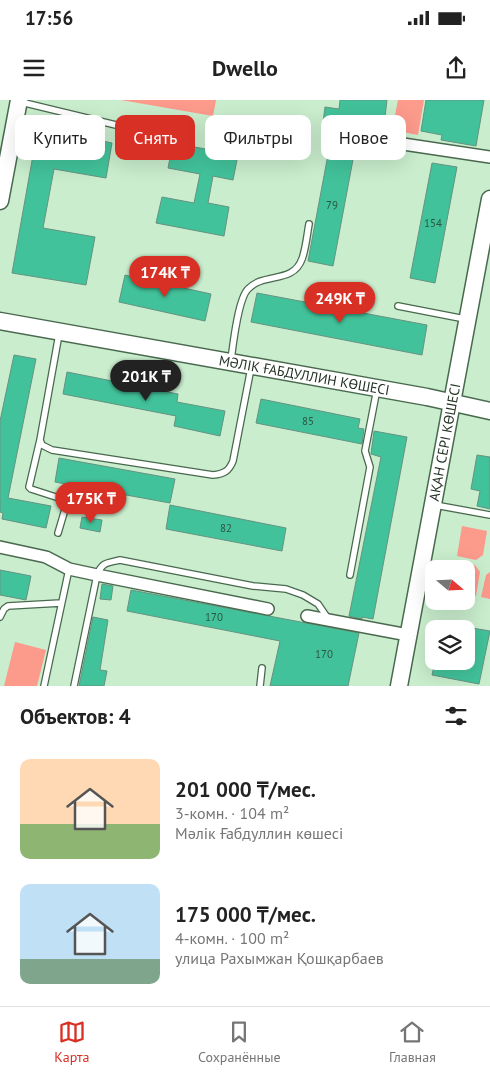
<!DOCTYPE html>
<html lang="ru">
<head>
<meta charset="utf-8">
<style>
  :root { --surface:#fff; --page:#f2f2f2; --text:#222; --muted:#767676; --line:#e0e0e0; --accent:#d93025 }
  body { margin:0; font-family:"PT Sans",sans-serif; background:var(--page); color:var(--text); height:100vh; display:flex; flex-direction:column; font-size:19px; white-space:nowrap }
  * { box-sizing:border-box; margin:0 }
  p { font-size:16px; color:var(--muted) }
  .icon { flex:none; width:28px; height:28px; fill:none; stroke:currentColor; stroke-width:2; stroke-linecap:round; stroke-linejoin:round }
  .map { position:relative; height:586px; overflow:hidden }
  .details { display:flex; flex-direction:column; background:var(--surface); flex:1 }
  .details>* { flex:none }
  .top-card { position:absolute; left:15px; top:15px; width:460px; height:45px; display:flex; gap:10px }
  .needle { width:32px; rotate:109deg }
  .buttons { position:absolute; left:425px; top:460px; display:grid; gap:10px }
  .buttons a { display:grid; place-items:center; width:50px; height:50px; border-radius:10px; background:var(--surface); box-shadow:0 5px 20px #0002; font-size:25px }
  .price { position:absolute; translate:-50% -42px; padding:0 11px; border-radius:18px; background:var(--accent); color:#fff; font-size:16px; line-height:32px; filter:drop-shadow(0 1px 2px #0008) }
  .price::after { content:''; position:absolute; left:50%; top:30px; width:15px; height:11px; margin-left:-8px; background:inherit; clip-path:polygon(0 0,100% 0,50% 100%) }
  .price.selected { background:#222; color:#fff }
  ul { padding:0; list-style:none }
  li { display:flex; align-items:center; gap:15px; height:125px; padding:0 20px }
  li span { display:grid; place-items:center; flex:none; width:140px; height:100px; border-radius:10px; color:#555 }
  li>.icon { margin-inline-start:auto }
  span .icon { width:60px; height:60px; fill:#fffc; stroke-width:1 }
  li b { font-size:21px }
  h2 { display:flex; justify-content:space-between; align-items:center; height:60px; padding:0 20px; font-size:21px }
  .tag { padding:0 18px; border-radius:10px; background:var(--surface); box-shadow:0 5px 20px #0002; font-size:18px; line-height:45px }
  .tag.selected { background:var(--accent); color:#fff }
  .status { display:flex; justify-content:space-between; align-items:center; height:35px; padding:0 25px; background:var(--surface); direction:ltr }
  .status svg { height:14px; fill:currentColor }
  header { display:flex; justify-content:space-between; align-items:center; height:65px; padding:0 20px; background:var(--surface); font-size:22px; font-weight:700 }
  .menu { display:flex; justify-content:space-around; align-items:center; height:70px; border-top:1px solid var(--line); background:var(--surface); font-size:14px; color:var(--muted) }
  .menu a { display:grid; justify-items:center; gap:2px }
  .menu .selected { color:var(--accent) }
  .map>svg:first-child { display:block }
</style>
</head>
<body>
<div class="status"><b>17:56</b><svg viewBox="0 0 49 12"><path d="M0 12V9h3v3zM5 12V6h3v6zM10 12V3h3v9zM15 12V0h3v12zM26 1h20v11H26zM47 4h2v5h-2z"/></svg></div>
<header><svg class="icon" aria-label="menu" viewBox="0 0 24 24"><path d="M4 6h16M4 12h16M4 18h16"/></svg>Dwello<svg class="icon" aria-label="share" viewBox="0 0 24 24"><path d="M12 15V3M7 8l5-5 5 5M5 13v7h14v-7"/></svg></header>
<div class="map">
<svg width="490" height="586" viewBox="0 0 490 586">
  <rect width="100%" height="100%" fill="#c9edcd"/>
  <!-- green -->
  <path fill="#fc9a8c" d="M121,0H216L213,16Z
    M398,0H424L418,35L392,30Z
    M462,426L487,431L483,455L476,460L457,456Z
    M456,462L475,465L480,472L476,496L466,494V469H454Z
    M490,472V499L481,497L486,475Z
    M15,542L46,550L37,586H4Z"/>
  <!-- building -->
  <path fill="#42c29a" stroke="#659381" d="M340,0H387L385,17L391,18L389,34L332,25L331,32L322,30L325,7L339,9Z
    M426,0H484L476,46L441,40L442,35L421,31Z
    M38,27L112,43L106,78L54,69L43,128L95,137L86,185L12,173Z
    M173,43L238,55L233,80L213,76L208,103L229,107L224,136L156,123L162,97L194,103L200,74L168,68Z
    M330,44L355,49L333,166L308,161Z
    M432,63L457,67L435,183L410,178Z
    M125,175L211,194L205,221L119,202Z
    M257,193L427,225L422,255L251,222Z
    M14,255L36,259L8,398L51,406L46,428L2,419L3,413L0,412V321Z
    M67,272L178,294L177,302L225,311L220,336L174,326L176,316L63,294Z
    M261,299L360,319L358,328L364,329L362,344L256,323Z
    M374,331L407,337L373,519L362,517V519L349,516L381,357L371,354Z
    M477,355L490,357V409L477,406L480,391L471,389Z
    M59,358L175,379L170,403L55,382Z
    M170,405L286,428L282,451L166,429Z
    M82,417L102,420L100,432L80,428Z
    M0,470L31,476L26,500L0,495Z
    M102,484L113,486L111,500L100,499Z
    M131,490L359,533L348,586H270L280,541L127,511Z
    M93,517L108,520L100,570L107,571L104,586H79Z
    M466,527L490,531L479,584L432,575L435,561H466Z"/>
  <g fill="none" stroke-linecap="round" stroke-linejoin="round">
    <!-- lane casing -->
    <g stroke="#49694e" stroke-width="8">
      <path id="lane" d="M21,2L120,26
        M398,206L465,219
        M59,234L40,340L42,345L52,350L213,375C224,374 229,371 233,361L251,268
        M231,260C233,245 238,199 248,189C264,172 293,184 302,159C306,148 307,135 309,124
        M40,340L29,387L31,389L62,399L66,406L58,433
        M435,405L490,415
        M350,475L370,367L365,351L377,289
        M0,517L4,509L8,506L61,503
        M44,586L69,469
        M74,586L97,475C102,462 107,463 120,460L253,486L286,489L303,495L318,504L329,520
        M260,586L262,568"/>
    </g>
    <!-- street casing -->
    <g stroke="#49694e" stroke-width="14">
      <path id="street" d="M350,36L490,57
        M0,447L46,457L69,469L97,475L268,509
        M307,516L408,535"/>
    </g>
    <!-- secondary casing -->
    <g stroke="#49694e" stroke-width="19">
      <g id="secondary">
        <path d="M0,101L19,0"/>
        <path id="s1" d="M0,221L427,297L490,311"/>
        <path id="s2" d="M399,586L490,99"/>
      </g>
    </g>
    <!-- lane -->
    <use href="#lane" stroke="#fff" stroke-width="5.5"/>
    <!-- street -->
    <use href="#street" stroke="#fff" stroke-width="11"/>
    <!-- secondary -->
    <use href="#secondary" stroke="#fff" stroke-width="16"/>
  </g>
  <g text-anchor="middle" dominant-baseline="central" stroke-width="4" stroke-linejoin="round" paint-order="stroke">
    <!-- number labels -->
    <g font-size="11" fill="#2c5642">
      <text x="332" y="105">79</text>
      <text x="433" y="123">154</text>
      <text x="308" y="321">85</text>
      <text x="226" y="428">82</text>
      <text x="214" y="517">170</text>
      <text x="324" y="554">170</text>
    </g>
    <!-- street labels -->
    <g font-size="14" fill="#243225" stroke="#c9edcd">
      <text stroke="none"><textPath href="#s1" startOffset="309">МӘЛІК ҒАБДУЛЛИН КӨШЕСІ</textPath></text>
      <text stroke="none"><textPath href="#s2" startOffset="248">АҚАН СЕРІ КӨШЕСІ</textPath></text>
    </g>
  </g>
</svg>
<div class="buttons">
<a><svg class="needle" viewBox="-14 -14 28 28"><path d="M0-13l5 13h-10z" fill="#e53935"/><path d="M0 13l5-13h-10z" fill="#767676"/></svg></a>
<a><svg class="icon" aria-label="layers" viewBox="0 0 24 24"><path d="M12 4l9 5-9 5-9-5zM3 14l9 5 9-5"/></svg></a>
</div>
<b class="price" style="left:165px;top:198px">174K ₸</b>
<b class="price" style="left:340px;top:224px">249K ₸</b>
<b class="price selected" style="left:146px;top:302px">201K ₸</b>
<b class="price" style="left:91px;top:424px">175K ₸</b>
<div class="top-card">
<a class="tag">Купить</a>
<a class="tag selected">Снять</a>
<a class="tag">Фильтры</a>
<a class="tag">Новое</a>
</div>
</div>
<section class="details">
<h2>Объектов: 4<svg class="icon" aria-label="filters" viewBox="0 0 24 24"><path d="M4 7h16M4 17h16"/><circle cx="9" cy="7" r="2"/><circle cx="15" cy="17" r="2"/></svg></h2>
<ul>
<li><span style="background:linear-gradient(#ffd9b3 65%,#8fb573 0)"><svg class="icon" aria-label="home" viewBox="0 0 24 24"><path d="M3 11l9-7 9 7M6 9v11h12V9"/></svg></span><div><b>201 000 ₸/мес.</b><p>3-комн. · 104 m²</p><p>Мәлік Ғабдуллин көшесі</p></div></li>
<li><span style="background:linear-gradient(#bfe0f5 75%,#7fa58c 0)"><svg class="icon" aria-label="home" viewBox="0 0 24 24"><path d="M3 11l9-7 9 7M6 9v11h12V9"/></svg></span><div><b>175 000 ₸/мес.</b><p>4-комн. · 100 m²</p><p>улица Рахымжан Қошқарбаев</p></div></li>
</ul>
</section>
<nav class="menu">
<a class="selected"><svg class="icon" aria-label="map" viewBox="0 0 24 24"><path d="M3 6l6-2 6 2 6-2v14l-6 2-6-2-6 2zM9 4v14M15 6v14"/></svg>Карта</a>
<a><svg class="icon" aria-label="saved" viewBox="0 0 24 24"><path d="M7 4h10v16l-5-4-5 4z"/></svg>Сохранённые</a>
<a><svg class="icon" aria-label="home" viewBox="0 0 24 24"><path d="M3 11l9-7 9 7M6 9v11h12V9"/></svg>Главная</a>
</nav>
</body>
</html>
